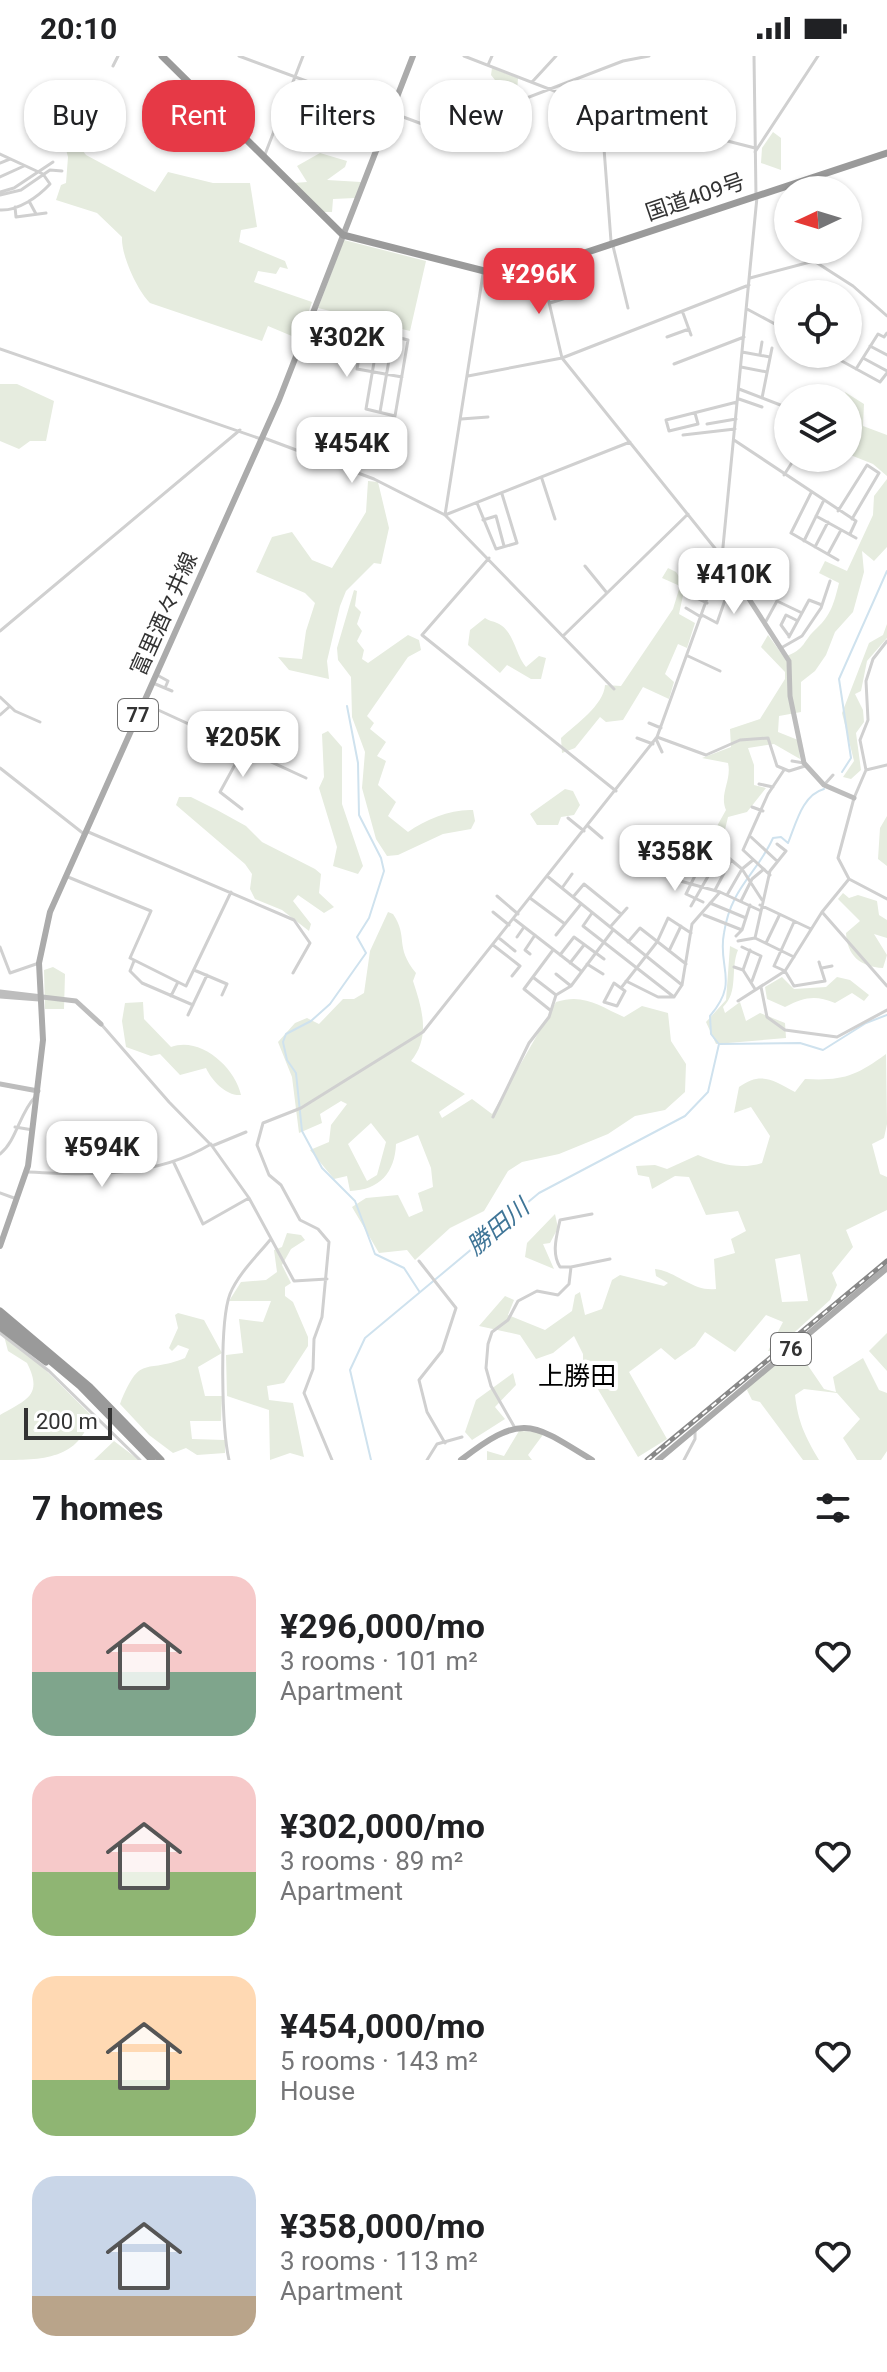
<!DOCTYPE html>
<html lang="en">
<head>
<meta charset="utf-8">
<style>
  :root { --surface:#fff; --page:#f2f2f2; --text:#202124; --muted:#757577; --accent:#e63946 }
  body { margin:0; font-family:Roboto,"Noto Sans JP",sans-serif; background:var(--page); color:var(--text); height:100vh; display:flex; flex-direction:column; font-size:30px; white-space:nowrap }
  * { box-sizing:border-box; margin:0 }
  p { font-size:26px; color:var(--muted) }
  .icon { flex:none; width:44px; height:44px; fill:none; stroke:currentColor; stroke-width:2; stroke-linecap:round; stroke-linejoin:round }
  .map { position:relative; height:1404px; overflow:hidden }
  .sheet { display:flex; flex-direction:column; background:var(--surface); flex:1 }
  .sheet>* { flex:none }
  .top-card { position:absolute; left:24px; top:24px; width:840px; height:72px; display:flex; gap:16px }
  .needle { width:52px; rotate:266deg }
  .controls { position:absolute; left:774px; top:120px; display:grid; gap:16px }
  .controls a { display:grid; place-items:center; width:88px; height:88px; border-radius:50%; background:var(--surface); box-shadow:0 2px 6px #0004; font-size:40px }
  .scale { position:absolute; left:24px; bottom:20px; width:88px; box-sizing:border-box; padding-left:8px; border:4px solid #333; border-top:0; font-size:22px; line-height:28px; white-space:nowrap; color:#333; -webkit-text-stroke:6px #fff; paint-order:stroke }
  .price { position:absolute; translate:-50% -68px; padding:0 18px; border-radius:16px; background:#fff; color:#222; font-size:26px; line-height:52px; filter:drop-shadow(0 2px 4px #0008) }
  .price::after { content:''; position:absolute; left:50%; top:48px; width:24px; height:18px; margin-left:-12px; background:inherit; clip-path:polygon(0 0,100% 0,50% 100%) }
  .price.active { background:var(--accent); color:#fff }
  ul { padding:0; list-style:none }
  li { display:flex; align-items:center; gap:24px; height:200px; padding:0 32px }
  li span { display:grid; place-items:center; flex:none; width:224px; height:160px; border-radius:24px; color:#555 }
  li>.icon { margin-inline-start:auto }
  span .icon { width:96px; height:96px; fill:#fffc; stroke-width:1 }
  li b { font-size:34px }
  h2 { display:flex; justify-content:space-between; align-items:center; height:96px; padding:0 32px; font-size:34px }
  .pill { padding:0 28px; border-radius:32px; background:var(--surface); box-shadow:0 2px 6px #0004; font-size:28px; line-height:72px }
  .pill.active { background:var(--accent); color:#fff }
  .status { display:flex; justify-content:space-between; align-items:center; height:56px; padding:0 40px; background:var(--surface); direction:ltr }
  .status svg { height:22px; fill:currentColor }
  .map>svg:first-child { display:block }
</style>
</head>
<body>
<div class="status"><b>20:10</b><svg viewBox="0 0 49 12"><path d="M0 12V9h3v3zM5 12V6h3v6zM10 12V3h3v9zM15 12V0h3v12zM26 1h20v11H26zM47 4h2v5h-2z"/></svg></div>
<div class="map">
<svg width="887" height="1404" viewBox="0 0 887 1404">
  <rect width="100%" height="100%" fill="#fff"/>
  <!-- green -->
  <path fill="#e6ecdf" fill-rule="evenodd" d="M492,12L518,22L517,36L499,29L491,19Z
    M91,53L80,91L86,99L155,136L168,116L213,127H250L257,171L241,174L239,186L285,205L288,213L280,211L276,218L258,215L254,226L312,246L299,283L268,270L262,285L150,247C137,234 121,199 122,181L97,157L56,144L61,129L66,127L68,101L62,78L77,56Z
    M773,76L781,82V114L761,107L762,92Z
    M320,97L347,105L345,111L327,124L361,126L355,142L333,143L332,156H322L294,127L307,126L297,110Z
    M344,184L426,205L410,275L318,252Z
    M0,328H17L54,345L46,385H30L19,393L0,385Z
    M845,336L864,348L863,370L887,379V420L873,408L848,398V374L856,351L848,345Z
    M887,423V491L874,505L862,495L864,516L853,556L835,576L826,599L815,615L801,626V656L779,660L778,676L798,684L800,703L774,688L748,692L754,709V729L766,732L747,756L728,761L723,782L716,786L712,779L726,754C719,738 732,724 728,707L702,702L731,691L730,673L760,663L785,623V616L761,591L768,579L784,601C807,593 802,585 817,572C831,559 834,547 839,527L819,517L825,505L847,515L873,459L874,440Z
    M368,425L378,426L389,472L381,508L374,507L346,535L340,550L327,605L329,623L289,614L278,601L302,603L306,575L315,547L305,537L256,516L272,481L292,476L312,504L332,512L366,456Z
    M668,512L676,516L685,530L679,558L695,567L687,592L678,588L665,618L674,626L669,643L643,631L623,664L606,666L600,661L575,692L562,697L561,682C575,669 604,649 605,629L621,630L673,553L680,530L662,522Z
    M354,534L357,535L355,550L361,556L357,568L362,575L357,585L364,594L362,603L368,607L408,579L419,584L421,594L408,601L367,660L374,667L370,673L386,686L377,700L386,705L378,729L396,746L388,760L408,776C426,763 451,753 473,754L475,765L471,773L443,778L398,799L387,800L376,783L362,732L365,696L352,661L351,621L338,604L337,592Z
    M485,562C489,565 493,565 497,567C514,574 515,598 526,611L539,600L546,602L541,623H531L507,609L500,617L468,589L470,574Z
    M887,568V582L867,605L861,635L855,638L863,654L864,666L856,677L861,714L851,723L843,721L854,705L842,657L869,587L883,579Z
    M328,675L342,691V748L363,810L358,818L333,810L337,791L319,732L324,721L322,678Z
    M565,733L573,735L580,749L574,759L561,761L558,769H537L530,758Z
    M179,741H191L217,754L246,770L262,786L315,813L321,818L319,837L334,851L324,857L298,839L293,845L311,868L309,875L282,854L255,843L250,833L252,818L245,808L176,749Z
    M887,760V810L878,803L880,772Z
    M843,837L849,842L858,839L877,845L879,859L887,864V882L874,878L887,899L883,912C860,911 847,899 846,877L860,865L838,843Z
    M388,856L393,858C409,882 394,890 416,917L413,925C422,952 431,981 411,1005L465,1038L439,1056L442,1062L472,1043L492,1058L556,946C584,937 599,950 624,961L642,950L668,957L671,985L686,1008L685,1036L665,1054L635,1060L608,1078L559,1098L522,1106L508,1115L484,1155L450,1172L415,1204L407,1194L379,1197L352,1151L366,1142L398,1139L409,1161L423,1155L418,1137L433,1131L431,1112L418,1079L396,1088C395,1116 380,1134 350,1135L347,1120L334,1123L310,1094L329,1086L331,1069L347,1048L341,1045L320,1058L322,1067L299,1077L292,1021L278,986L295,967L307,962L319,968L343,943H354L364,937L370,895ZM371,1067L386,1086L377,1119L367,1125L348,1088Z
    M730,890L738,894C730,913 739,936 723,951L725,957L740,946L746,965L760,957L785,967L786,982L716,988L706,966L726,944Z
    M53,911L65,918L64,953H45L44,914Z
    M782,921L794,933L826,931L837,921L850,924L869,939L864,945L852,937L835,947C815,939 805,941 785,951L767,943L765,931Z
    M143,946L144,963L171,991C200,980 235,1011 241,1039C226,1040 212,1025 206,1012L180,1019L160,998L151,1000L126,991L122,965L125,947Z
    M886,998L887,1068L884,1082L872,1088L880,1118L887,1121V1154L846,1174L853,1191L832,1217L837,1229L830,1244L774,1295H768L783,1266L766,1259L735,1296L705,1276L695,1290L675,1304L661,1292L629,1316L667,1383L638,1401L583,1308V1298L574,1280L553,1297L536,1303L520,1279L479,1270L505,1240L514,1244L508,1259L545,1274L572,1255L575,1239L580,1236L585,1259L602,1253L612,1224L620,1219L664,1230L668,1227L656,1220L655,1213C676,1215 693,1236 716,1233L714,1203L735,1197L731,1183L746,1175L738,1155L706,1159L689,1121L675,1120L652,1133L649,1121L638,1119L636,1110L655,1109L667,1113L698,1099C719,1108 740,1114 762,1107L770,1080L751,1051L734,1057L739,1031C761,1015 773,1024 795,1036L805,1023C843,1025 856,1020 886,998ZM800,1198L808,1245L782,1246L775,1203Z
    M555,1158L558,1172L550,1187L543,1188L554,1213L525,1201L527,1187Z
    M287,1177L301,1179L305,1184L291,1193L282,1209L291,1227L285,1231V1240L293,1246L308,1281V1290L284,1327L267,1330L269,1344L293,1347L304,1401L290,1397L270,1404L269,1354L227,1340L226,1299L243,1297L239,1263L263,1266L271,1245H229L241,1226L266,1224L277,1216L274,1194L282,1191Z
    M178,1257L204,1264L222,1297L198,1311L205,1340H222L221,1365H190L192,1383L225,1384V1397L197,1399L186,1392L173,1397L149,1379L120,1348C141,1296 144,1319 185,1302L189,1293L178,1289L172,1295L169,1292L178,1272L175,1259Z
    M8,1277L91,1359C80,1404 42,1404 0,1404V1359C25,1344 44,1340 27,1307L8,1295L4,1280Z
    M887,1277V1315L869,1295Z
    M796,1292L824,1333L836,1336L833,1321L863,1302L879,1334L887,1337V1395L881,1404H857L843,1382L860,1363L837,1337L804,1333L795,1339C798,1366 805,1380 819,1404H803L760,1346L752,1344L747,1334L750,1327Z
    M513,1317L516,1329L495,1351L505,1363L472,1384L465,1376L476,1344Z
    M519,1375L545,1376L528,1399L532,1404H487V1395L504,1400Z
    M114,1385L139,1404H94Z"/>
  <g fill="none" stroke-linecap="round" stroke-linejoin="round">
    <!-- stream -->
    <path stroke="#cfe2ee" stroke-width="2" d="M347,650L358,707L359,759L381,802L384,815L369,862L357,881L366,897L330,948L311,965L286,978L283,986L287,1004L296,1017L302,1075L322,1112L355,1145L375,1198L404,1212L419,1235
      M842,716L851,702L839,623L887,515
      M718,987L711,978L710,960C740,925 717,912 724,877C731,831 757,818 773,782L781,781L788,787C796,768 802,739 824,733
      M719,988L800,987L823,994L866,967L887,959
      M371,1404L350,1314L365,1282L539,1137L685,1060L708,1036L719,988"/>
    <!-- street -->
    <path stroke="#d0d0d0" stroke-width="3" d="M239,0L441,75L623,5L649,0
      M464,0L601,53L755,92
      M754,0L756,140
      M488,9L492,0
      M113,10L118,0
      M533,25L556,0
      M601,53L611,185
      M755,96L818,0
      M0,98L43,118L50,128C38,141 18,155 0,154
      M264,101L303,0
      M0,107L10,103
      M0,121L24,110
      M0,136L14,132L53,106
      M0,139L21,134L50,114L62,115
      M29,145L36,158
      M15,151L16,161L46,157
      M613,190L628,252
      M541,212L562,302L722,501
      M750,222L814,205L853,230L887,260
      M550,247L585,236
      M747,253L788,275
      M683,257L691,279
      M313,259L408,284L395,360L366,353L379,277
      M364,273L357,313L402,321
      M667,281L689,273
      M870,290L887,299
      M0,293L261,383
      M742,296L770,301
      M760,298L762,286
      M829,298L880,326L887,317
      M863,302L887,315
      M674,308L744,281
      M741,311L767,316
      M856,313L878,278L884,281L887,277
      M468,320L562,302L749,229
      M739,333L783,350
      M762,342L772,292
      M739,343L762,351
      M380,356L393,281
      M695,357L698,368L669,375L666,364L737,346
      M461,363L488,361
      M707,368L736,363
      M683,379L735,373
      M264,382L374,423L445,459L614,633
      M734,384L856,465L850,478
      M789,402L800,410
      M784,419L793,405
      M542,423L555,463
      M811,437L791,477L838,504
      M477,447L496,493L517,487L502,438
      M838,455L867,409L879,417L852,463
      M445,459L483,218
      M445,459L630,386
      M816,460L856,482
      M483,464L496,460L504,490
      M804,485L823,446
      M815,491L828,466
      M828,498L841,474
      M489,502L422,579L616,735
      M585,510L607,537
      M690,539L707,547
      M686,552L701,561
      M702,559L717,567L726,541L711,536
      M765,567L777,545L800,556
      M0,575L240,374
      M563,580L688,458
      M789,580L781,569L786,559L796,564
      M789,581L809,544L822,549
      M781,592L802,580L821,552L830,525
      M688,600L720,615
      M157,619L168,625L165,632
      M153,627L172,635
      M0,641L15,655L40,666
      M143,647L306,722
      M0,659L9,651
      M649,667L661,672
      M657,681L706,699L740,684L768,682L777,710L789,715L805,710
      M637,682L653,688
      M656,683L662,696
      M251,696L260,674
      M792,705L804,707
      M887,709L866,714L854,742L838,802L849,823L887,843
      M0,712L84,778
      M866,714L860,684L868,664L866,625L873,603L887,585
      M759,728L773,731
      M824,729L833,719
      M752,751L763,755
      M242,753L220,736L243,694
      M568,762L584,775
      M588,770L602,782
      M86,775L294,864L310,887L293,917
      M751,781L777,805
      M670,806L669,818L673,823L720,836L759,854
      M770,819L743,794L768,738L784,714
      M547,820L682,929
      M68,821L151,855L130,902L186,930L231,836
      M562,832L572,818
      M715,834L731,804
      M727,839L742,813L753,804
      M497,840L518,858
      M573,841L584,828L621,858
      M530,842L565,868
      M741,845L752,823L764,813
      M703,846L686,838L711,787L742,813L762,844
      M710,847L746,862
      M760,849L811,873
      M691,850L726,789
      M493,856L509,869
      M822,856L887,930
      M592,857L583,870L674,941
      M704,859L742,874
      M514,863L581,915
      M794,866L774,910L785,915L794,930L825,925L819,906
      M611,870L627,852
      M556,879L581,848
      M736,880L742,874L750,849
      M517,881L524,871
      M499,882L515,895
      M755,882L770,815L786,795L777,788
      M738,885L755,882L794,901
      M628,886L640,872L686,908
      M766,887L779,860
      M493,889L520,910L512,920
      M0,891L10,917L39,907
      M742,891L761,900L752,925
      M669,895L681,870
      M530,898L525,894L535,879
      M560,899L574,881L604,903
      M134,905L130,915L142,927L193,949
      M570,907L584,889
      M587,908L603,918
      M734,911L743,914L755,933
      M822,912L832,910
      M194,914L227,928L222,939
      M743,914L750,894
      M556,918L571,930
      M534,922L556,939
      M626,925L658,941H674
      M614,927L625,935L617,950L604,946Z
      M761,931L767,961L785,974L837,981L887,954
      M621,932L657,886L668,862L691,877
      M171,940L178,926
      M674,941L682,929L692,868L720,836
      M738,945L785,915L822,856L849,823
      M550,954L524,933L553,894
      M188,959L207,919
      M101,968L169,1046L212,1090L249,1142L294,1225L327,1223
      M493,1061L529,987L549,961L556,939L571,930L613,874
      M15,1071L33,1074
      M212,1090L246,1076
      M0,1098C17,1084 19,1058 35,1041
      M174,1107L203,1168L249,1142
      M28,1116C91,1119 155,1122 211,1088
      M0,1137L14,1142
      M419,1205L456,1252L442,1295L419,1324L427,1356L445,1387
      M571,1211L610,1203
      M0,1277L49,1315L140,1404
      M515,1372L491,1330L486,1312L488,1288L492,1276L508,1264L518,1245L537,1235L558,1239L569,1228L571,1211H560C551,1197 557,1179 560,1164L592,1158
      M229,1404C222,1373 219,1267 230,1238C238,1218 257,1200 270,1184
      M332,1404L304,1337L313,1313L314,1283L322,1261L329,1186L318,1173L300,1164L281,1129L269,1119L257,1089L263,1067L301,1052L423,976L657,681L722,501L757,141
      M427,1404L437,1388L462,1381
      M684,1404L695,1383V1375"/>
    <!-- secondary -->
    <path stroke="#bdbdbd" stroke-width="5" d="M722,501L789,605L790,640L804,707L824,729L854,742
      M0,936L76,945L101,968
      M0,940L39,943
      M0,1028L38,1035"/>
    <!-- primary -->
    <path stroke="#ababab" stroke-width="6" d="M0,1190L28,1110L43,984L39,907L50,856L279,344L413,0
      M461,1404C522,1357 531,1366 592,1404
      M658,1404L887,1212"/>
    <!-- highway -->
    <path stroke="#9a9a9a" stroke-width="7" d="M162,0L343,179L504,220L518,219L887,97
      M0,1255L90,1331L161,1404
      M0,1263L80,1330L152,1404
      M0,1271L46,1306"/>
    <!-- rail casing -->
    <g stroke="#888" stroke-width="5">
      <path id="rail" d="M647,1404L887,1205"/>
    </g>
    <!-- rail -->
    <use href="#rail" stroke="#fff" stroke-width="2" stroke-dasharray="6" stroke-linecap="butt"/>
  </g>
  <g text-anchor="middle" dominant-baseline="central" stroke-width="8" stroke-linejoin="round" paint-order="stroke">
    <!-- shield labels -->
    <g fill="#fff" stroke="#707070" stroke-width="2">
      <rect x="118" y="643" width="40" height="32" rx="6"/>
      <rect x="771" y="1277" width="40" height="32" rx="6"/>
    </g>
    <g font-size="20" font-weight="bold" fill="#333">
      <text x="138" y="659">77</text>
      <text x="791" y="1293">76</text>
    </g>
    <!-- street labels -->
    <g font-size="22" fill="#333" stroke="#fff">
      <text transform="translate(695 141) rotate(-19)">国道409号</text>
      <text transform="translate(164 558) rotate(-66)">富里酒々井線</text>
    </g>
    <!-- water labels -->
    <g font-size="24" font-style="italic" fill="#3f7597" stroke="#fff">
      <text transform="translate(498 1171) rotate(-40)">勝田川</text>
    </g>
    <!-- quarter labels -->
    <g font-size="26" fill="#000" stroke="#fff">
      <text x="577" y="1320">上勝田</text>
    </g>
  </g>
</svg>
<div class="controls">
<a><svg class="needle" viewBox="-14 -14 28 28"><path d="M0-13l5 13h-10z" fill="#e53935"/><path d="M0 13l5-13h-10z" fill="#757577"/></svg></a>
<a><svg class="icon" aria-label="locate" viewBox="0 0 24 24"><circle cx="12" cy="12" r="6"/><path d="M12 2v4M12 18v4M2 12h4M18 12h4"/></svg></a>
<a><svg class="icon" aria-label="layers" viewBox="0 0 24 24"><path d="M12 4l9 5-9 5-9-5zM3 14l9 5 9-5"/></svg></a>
</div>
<div class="scale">200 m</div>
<b class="price active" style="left:539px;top:260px">¥296K</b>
<b class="price" style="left:347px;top:323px">¥302K</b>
<b class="price" style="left:352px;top:429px">¥454K</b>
<b class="price" style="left:734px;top:560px">¥410K</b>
<b class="price" style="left:243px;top:723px">¥205K</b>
<b class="price" style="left:675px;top:837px">¥358K</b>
<b class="price" style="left:102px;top:1133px">¥594K</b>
<div class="top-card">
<a class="pill">Buy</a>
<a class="pill active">Rent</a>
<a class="pill">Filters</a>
<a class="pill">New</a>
<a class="pill">Apartment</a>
</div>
</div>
<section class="sheet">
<h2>7 homes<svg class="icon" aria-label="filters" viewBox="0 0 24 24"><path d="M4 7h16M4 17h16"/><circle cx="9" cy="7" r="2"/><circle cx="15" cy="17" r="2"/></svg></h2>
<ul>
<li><span style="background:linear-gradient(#f6c9c9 60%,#7fa58c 0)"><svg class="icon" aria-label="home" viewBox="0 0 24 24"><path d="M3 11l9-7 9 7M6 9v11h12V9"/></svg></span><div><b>¥296,000/mo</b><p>3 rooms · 101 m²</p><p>Apartment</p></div><svg class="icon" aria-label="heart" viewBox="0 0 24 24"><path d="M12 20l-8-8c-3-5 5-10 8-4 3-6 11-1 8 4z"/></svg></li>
<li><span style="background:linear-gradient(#f6c9c9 60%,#8fb573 0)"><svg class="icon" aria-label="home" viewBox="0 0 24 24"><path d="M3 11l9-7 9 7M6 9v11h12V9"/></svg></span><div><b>¥302,000/mo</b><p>3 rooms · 89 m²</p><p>Apartment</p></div><svg class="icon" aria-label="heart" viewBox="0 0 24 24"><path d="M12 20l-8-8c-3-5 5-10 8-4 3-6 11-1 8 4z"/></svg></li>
<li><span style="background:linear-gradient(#ffd9b3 65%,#8fb573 0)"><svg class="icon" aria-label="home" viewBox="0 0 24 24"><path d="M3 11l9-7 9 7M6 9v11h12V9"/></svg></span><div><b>¥454,000/mo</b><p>5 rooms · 143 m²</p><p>House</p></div><svg class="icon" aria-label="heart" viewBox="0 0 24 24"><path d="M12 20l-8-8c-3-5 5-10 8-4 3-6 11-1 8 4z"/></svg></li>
<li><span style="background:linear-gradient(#c9d6e8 75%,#b9a48a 0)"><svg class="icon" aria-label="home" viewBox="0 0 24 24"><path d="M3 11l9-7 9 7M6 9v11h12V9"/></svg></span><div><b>¥358,000/mo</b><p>3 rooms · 113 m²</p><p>Apartment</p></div><svg class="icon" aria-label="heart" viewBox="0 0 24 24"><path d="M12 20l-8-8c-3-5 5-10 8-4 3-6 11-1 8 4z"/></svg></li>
</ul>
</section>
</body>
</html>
